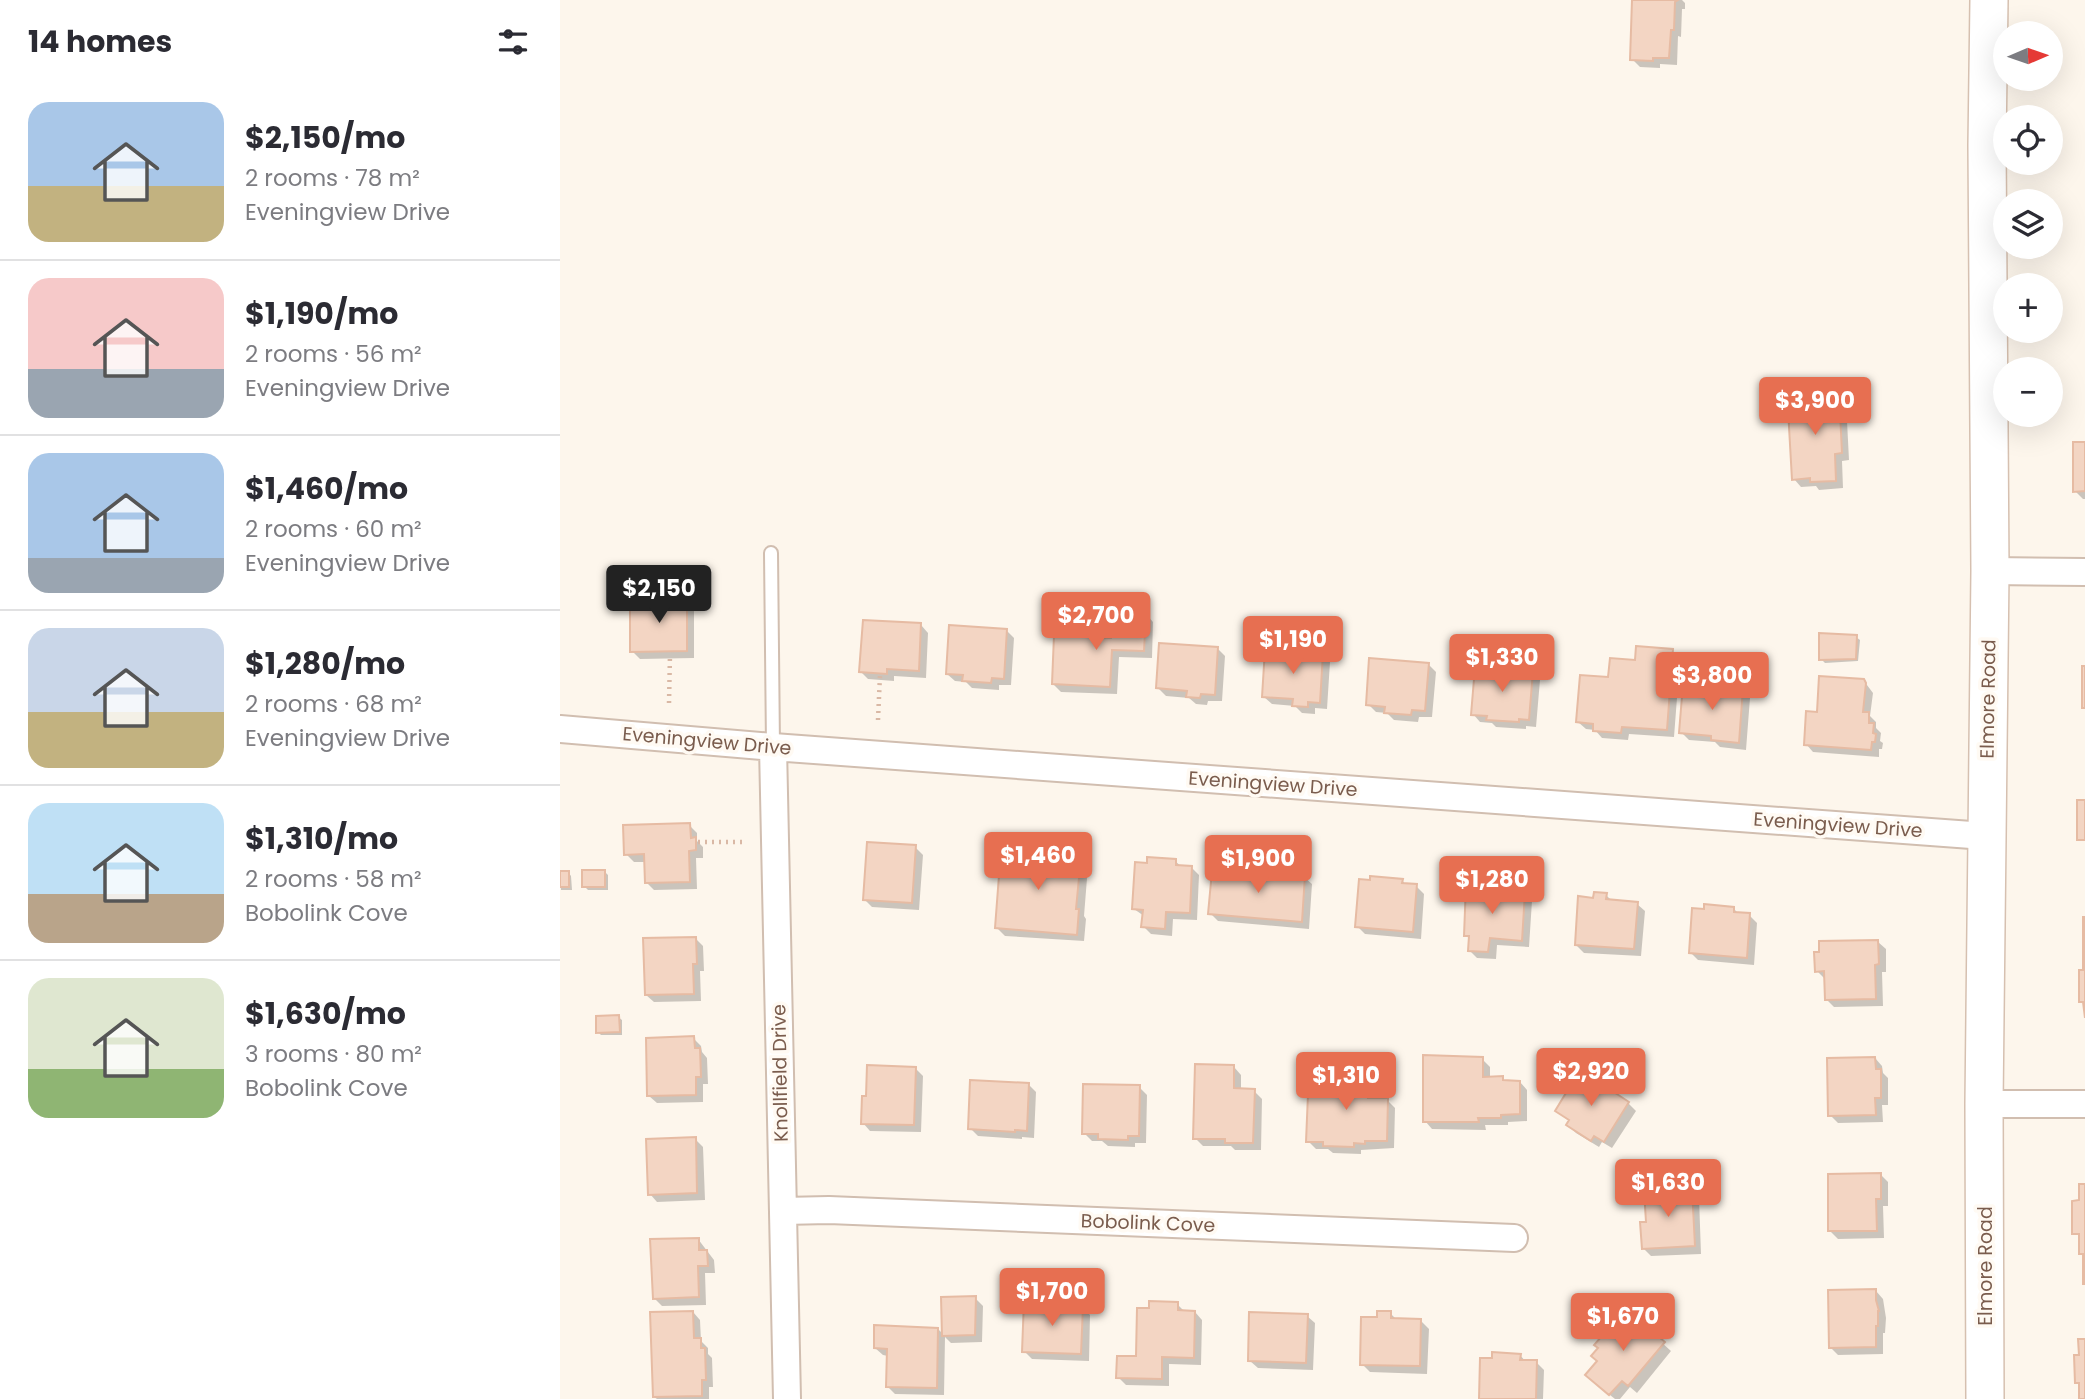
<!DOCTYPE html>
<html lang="en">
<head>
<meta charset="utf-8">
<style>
  :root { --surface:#fff; --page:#f2f2f3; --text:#2b2b33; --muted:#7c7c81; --line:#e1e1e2; --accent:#e76f51 }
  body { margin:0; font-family:Poppins,sans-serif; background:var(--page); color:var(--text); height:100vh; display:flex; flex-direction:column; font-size:26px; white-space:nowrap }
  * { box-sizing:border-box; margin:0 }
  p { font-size:23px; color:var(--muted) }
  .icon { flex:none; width:38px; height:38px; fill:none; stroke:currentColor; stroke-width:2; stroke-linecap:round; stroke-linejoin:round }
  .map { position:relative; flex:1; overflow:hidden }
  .details { display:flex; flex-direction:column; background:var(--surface); width:560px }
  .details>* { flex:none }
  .needle { width:46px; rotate:88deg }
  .fabs { position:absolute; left:1433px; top:21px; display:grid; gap:14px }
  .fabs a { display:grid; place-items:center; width:70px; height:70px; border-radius:50%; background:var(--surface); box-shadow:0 7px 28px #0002; font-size:35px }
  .price { position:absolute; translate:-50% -60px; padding:0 16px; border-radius:7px; background:var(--accent); color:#fff; font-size:23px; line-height:46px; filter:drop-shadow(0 2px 4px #0008) }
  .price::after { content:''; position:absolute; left:50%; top:42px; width:21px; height:16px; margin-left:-10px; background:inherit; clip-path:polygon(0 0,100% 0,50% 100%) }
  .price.on { background:#222; color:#fff }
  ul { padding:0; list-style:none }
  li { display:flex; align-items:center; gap:21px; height:175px; padding:0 28px }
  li+li { border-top:2px solid var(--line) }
  li span { display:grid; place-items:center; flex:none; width:196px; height:140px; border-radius:21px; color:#555 }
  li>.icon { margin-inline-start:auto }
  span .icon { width:84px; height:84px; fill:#fffc; stroke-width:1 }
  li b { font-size:30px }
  h2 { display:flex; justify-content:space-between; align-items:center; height:84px; padding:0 28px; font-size:30px }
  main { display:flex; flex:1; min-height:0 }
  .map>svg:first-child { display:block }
</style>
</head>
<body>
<main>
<section class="details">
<h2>14 homes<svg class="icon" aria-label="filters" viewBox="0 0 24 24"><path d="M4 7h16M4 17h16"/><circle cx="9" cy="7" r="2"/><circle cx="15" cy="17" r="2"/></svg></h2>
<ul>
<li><span style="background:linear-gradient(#a9c7e8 60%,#c2b280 0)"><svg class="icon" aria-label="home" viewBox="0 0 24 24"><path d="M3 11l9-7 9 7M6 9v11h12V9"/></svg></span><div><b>$2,150/mo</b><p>2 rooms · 78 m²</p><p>Eveningview Drive</p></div></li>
<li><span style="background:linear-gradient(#f6c9c9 65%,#9aa5b1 0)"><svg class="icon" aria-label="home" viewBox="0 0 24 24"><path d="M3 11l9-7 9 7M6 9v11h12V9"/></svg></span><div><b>$1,190/mo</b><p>2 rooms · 56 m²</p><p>Eveningview Drive</p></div></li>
<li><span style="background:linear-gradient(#a9c7e8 75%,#9aa5b1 0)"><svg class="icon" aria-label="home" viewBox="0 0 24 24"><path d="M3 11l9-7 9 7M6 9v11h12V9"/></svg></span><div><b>$1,460/mo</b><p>2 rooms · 60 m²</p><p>Eveningview Drive</p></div></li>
<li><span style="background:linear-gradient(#c9d6e8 60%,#c2b280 0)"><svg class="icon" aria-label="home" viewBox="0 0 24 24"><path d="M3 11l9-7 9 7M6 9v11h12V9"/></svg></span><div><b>$1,280/mo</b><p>2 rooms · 68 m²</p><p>Eveningview Drive</p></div></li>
<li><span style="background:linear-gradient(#bfe0f5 65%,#b9a48a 0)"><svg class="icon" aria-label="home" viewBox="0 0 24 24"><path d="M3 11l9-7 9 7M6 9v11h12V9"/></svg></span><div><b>$1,310/mo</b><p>2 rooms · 58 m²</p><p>Bobolink Cove</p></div></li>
<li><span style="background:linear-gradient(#dfe7d0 65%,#8fb573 0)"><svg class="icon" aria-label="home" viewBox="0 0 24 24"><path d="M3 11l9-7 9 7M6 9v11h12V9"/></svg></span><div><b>$1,630/mo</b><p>3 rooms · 80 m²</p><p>Bobolink Cove</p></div></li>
</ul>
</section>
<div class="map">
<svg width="1525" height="1399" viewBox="0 0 1525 1399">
  <rect width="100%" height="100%" fill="#fdf6ec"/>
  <!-- shadow -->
  <path fill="#0003" d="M1074,0H1122L1125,3V9H1122L1121,37L1118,36L1117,65L1100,64V68L1080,67L1072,59Z
    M1278,394L1286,401L1289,460L1282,461L1283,488L1259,490L1256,486L1241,487L1234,479Z
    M1525,444V499H1523L1515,491Z
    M126,601L134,609V658L80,659L72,651Z
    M586,614L593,622L592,658L559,657L557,694L501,692L493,684Z
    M361,625L368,633L366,678L334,676V681L308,679L300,671Z
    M446,630L454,638L451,685H439V690L412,688L406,682L395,681L387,674Z
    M1296,637L1300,640L1298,661L1265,663L1261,659Z
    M657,648L665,656L662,701H648L647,705L636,704L629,698L606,696L598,688Z
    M1112,651L1120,659L1114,737L1069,734L1068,740L1042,738L1035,730L1026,729L1018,722L1050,679L1076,662Z
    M763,655L770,662L767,709L755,708V714L742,713L735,706L712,704L704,697Z
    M868,664L876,672L872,717H859L858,722L834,720L827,713L816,712L808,704Z
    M972,673L980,680L976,727L966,726V729L936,727L932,723L920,722L913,714Z
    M1304,681L1313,693L1310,716L1316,722V728L1321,733L1320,741L1323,743L1322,749H1319V757L1253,752L1246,744L1259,713Z
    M1182,690L1190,698L1186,750L1160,747L1155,742L1129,740L1121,732Z
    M129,825L137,833V841L143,847V858H136L137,889L94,890L86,882V862H74L66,854Z
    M355,847L363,855L359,910L312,907L305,900Z
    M492,851L497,857L520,858L528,866L524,916L526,919L524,941L445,936L437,928L471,854Z
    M615,861L622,867L632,868L639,875L637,920L613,919L612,936L591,934L583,926L584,916L574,909Z
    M8,872L11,876L12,890H1L0,873Z
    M45,872L48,875V890H28L24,886Z
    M744,877L752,884L749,929L658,921L650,913Z
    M842,880L846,885L856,886L864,894L861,939L805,934L797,926Z
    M934,887L938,892L964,894L972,901L969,947L937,945L936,959L917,958L909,950L910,940L906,935Z
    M1046,895L1053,902L1077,904L1085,911L1081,956L1024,953L1016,945L1035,900Z
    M1173,908L1179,914L1189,915L1197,923L1194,965L1138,960L1130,952Z
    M135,938L143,946L144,971H140L141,1001L94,1002L86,995Z
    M1318,942L1326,949V972H1322L1323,1006L1274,1007L1266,999L1265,979L1257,971Z
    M58,1017L62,1020V1035H41L38,1032Z
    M133,1038L141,1046L142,1052L147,1058L148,1084H143V1102L97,1103L89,1096Z
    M1315,1058L1322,1066L1323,1073L1328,1078V1105H1322L1323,1122L1278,1123L1270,1115Z
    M922,1059L930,1067V1078H942L946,1082H960L967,1090V1121L948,1122V1125H925L926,1130L872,1129L865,1121Z
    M674,1067L681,1075V1090L694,1091L702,1099L701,1150H675L671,1146H643L635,1138Z
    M355,1068L363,1076L361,1132L310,1131L303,1123Z
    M1021,1073L1068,1103L1076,1111L1052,1148L1042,1142L1039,1147L1016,1133L1008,1125L1010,1122L997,1111Z
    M808,1074L816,1082L815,1100H827L835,1108L834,1148L801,1150V1154L773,1153L768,1149H756L748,1141Z
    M468,1084L476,1092L474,1138L462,1137V1139L418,1136L410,1128Z
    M579,1087L587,1095L586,1143H575V1147L548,1146L542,1141H532L524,1133Z
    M135,1139L143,1147L145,1200L97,1202L90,1194Z
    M1320,1174L1328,1182V1206H1323L1324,1238L1278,1239L1270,1231Z
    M1131,1190L1139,1197L1141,1254L1091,1256L1083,1248L1087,1224Z
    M138,1239L154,1260L155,1273H145L146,1305L102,1306L94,1298Z
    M1316,1291L1323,1299L1326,1318L1325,1333H1323V1354L1278,1355L1270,1347Z
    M415,1298L423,1306L422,1342L391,1343L385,1337L384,1395L335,1394L328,1387V1356L323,1355L315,1348L378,1329L384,1335Z
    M490,1302L494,1306L522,1307L530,1315L529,1361L472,1359L464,1351Z
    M617,1304L625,1312H635L642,1320L641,1365L609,1364V1386L566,1385L558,1377L577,1358Z
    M133,1312L140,1320L141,1341L148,1348V1354L152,1358L153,1387H149V1399H97L94,1397Z
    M830,1313L837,1320L861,1321L869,1329L867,1374L810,1372L802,1364L818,1319Z
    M1069,1313L1111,1351L1077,1393L1070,1387L1060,1399H1055L1035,1383L1039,1361L1058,1326Z
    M747,1316L755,1323L753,1370L698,1368L690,1361Z
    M960,1355L966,1362H976L984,1370L983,1399H921L933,1360Z"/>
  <!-- building -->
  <path fill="#f3d5c3" stroke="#e6bba3" stroke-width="2" d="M1072,0H1118L1115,2L1114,30H1111L1109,58H1093V61L1070,60Z
    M1279,392L1282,453L1275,454L1276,481L1250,482V478L1232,480L1228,409L1236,408V395Z
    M1513,442H1525V491L1513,492Z
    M127,599V651L70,652V600Z
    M552,611L586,613L584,651L552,650L550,687L492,684L494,635L551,638Z
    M303,620L361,623L359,671L327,669V674L299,672Z
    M389,625L447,629L444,679L432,678L431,683L402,681L403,675L386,674Z
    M1259,633L1297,635L1296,659L1259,660Z
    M599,643L658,647L655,695L641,694L640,698L626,697L627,691L596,688Z
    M1076,646L1113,649L1107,730L1062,727L1061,733L1033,731V724L1016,722L1020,675L1048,677L1050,658L1075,660Z
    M705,649L763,653L760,703L748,702V707L732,706L733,699L702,697Z
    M809,658L869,663L865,711L852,710L851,715L824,713L825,707L806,705Z
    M1522,666H1525V708H1522Z
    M915,667L973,671L969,720L959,719V722L926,720L927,716L911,715Z
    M1259,676L1304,679L1306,683L1303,712H1309V723H1314L1313,733L1316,734L1315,742H1312L1311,750L1244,745L1246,711L1257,712Z
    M1123,684L1183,688L1179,743L1151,740V736L1119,733Z
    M1517,800H1525V840H1517Z
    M130,823L131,838L136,837V850L129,851L130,882L85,883L84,854L64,855L63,825Z
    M307,842L356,845L352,903L303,900Z
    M470,848L492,850V855L521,857L516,909H519L517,935L435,928L441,849L469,852Z
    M587,857L616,859V865L632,866L630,913L606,912L605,929L581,927L583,910L572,909L575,862L587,863Z
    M22,870H45V887H22Z
    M700,870L745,875L742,922L648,914L652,871L687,873V871L699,872Z
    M0,871H9V887H0Z
    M810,876L843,879L842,883L857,884L853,932L795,927L799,879L810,880Z
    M906,883L934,885V889L965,892L962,941L930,938L928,952L908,951L909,936H904Z
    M1034,892L1047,893L1046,899L1078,902L1074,949L1015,945L1018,896L1033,898Z
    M1144,904L1174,907V912L1190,913L1187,958L1129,953L1132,908L1144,909Z
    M1523,917H1525V1018L1523,1002H1519V970H1523Z
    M136,937L137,964H133L134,994L85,995L83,938Z
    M1318,940L1319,964L1315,965L1316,999L1265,1000L1264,971L1255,972L1254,952H1259V941Z
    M59,1015L60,1032L36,1033V1016Z
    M134,1036L135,1048H140L141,1077H136V1095L87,1096L86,1038Z
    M863,1055L923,1057V1077L943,1076V1080L960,1081V1114L941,1115V1118H918L919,1122H863Z
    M1315,1057L1316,1069H1321V1098H1315L1316,1115L1268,1116L1267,1058Z
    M635,1064L674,1065V1088L695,1089L693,1143H665V1139H633Z
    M307,1065L356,1067L354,1125L301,1124L302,1096H306Z
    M1020,1070L1069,1102L1044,1142L1034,1136L1031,1141L1006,1125L1009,1120L995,1111Z
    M763,1071L809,1072L808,1098H828L827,1141H805V1144L794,1143V1147L763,1146V1142H746L748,1094H762Z
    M410,1080L469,1083L467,1131L455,1130V1132L408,1129Z
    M523,1084L580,1085L579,1136H568V1140L538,1139V1134H522Z
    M136,1137L137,1193L88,1195L86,1139Z
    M1321,1173V1199H1316L1317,1231H1268V1174Z
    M1519,1184H1525V1284H1523V1254H1519V1234H1512V1201L1519,1200Z
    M1132,1188L1135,1246L1082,1249L1080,1222H1086L1084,1190Z
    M139,1238V1250H147L148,1266H138L139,1297L93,1299L90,1239Z
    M1316,1289V1300L1319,1311H1318V1326H1316V1347L1269,1348L1268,1290Z
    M416,1296L415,1335L382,1336L381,1297Z
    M464,1300H491V1304L523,1306L521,1354L462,1352Z
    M589,1301L618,1302V1310L635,1311L634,1358L602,1357V1379L556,1378L557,1356H576L577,1308H589Z
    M133,1311L134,1338H141V1348H145L146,1380H142V1396L93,1397L90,1312Z
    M817,1311H831V1318L861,1319L860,1366L800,1365L801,1317H817Z
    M1068,1311L1105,1342L1068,1386L1062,1381L1049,1395L1025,1375L1037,1361L1031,1356L1038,1348L1034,1345L1055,1321L1058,1323Z
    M689,1312L748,1314L746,1363L688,1361Z
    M314,1325L378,1328L377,1388L326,1387L327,1349L314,1348Z
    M1518,1339H1525V1399H1519V1383H1515L1514,1355H1519Z
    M932,1352L961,1354L960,1360H977L976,1399H919L920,1358H932Z"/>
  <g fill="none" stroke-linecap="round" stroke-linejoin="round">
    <!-- lane casing -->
    <g stroke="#d1beb0" stroke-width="16">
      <path id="lane" d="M211,553L213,747"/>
    </g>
    <!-- street casing -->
    <g stroke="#d1beb0" stroke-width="30">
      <path id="street" d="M1430,571L1525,572
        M0,729L213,747L1425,836
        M213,747L227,1399
        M1424,1104H1525
        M223,1211L269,1210L954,1238"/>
    </g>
    <!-- secondary casing -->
    <g stroke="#d6c0b0" stroke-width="40">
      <path id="secondary" d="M1425,1399L1424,1104L1430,571L1427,145L1429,0"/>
    </g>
    <!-- path -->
    <path stroke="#d9b8a5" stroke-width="4.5" stroke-dasharray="2 5" stroke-linecap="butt" d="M109,703L110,654
      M318,720L320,675
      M138,842H183"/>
    <!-- lane -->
    <use href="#lane" stroke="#fff" stroke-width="12"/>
    <!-- street -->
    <use href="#street" stroke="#fff" stroke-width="26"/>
    <!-- secondary -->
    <use href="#secondary" stroke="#fff" stroke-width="37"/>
  </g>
  <g text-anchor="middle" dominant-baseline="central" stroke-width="7" stroke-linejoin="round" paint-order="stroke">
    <!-- street labels -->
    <g font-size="19" fill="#7a5c4d" stroke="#fffaf3">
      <text transform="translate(1428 699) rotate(-89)">Elmore Road</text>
      <text transform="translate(147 741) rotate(5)">Eveningview Drive</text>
      <text transform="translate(713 784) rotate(4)">Eveningview Drive</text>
      <text transform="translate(1278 825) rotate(4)">Eveningview Drive</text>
      <text transform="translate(220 1073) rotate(-91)">Knollfield Drive</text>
      <text transform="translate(588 1223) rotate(2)">Bobolink Cove</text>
      <text transform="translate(1425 1266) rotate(-90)">Elmore Road</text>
    </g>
  </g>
</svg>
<div class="fabs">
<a><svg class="needle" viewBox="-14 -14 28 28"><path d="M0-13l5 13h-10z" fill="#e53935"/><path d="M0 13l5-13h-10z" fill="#7c7c81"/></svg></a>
<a><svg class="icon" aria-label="locate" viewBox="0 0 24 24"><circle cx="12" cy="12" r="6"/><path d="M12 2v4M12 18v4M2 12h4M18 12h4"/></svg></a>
<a><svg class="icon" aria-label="layers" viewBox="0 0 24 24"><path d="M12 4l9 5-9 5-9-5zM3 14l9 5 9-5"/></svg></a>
<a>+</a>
<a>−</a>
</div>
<b class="price" style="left:1255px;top:437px">$3,900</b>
<b class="price on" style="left:99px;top:625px">$2,150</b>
<b class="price" style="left:536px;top:652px">$2,700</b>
<b class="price" style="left:733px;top:676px">$1,190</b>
<b class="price" style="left:942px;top:694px">$1,330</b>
<b class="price" style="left:1152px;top:712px">$3,800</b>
<b class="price" style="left:478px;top:892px">$1,460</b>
<b class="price" style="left:698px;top:895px">$1,900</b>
<b class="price" style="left:932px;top:916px">$1,280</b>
<b class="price" style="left:1031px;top:1108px">$2,920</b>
<b class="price" style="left:786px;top:1112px">$1,310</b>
<b class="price" style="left:1108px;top:1219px">$1,630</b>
<b class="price" style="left:492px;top:1328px">$1,700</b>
<b class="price" style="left:1063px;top:1353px">$1,670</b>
</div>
</main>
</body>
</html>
